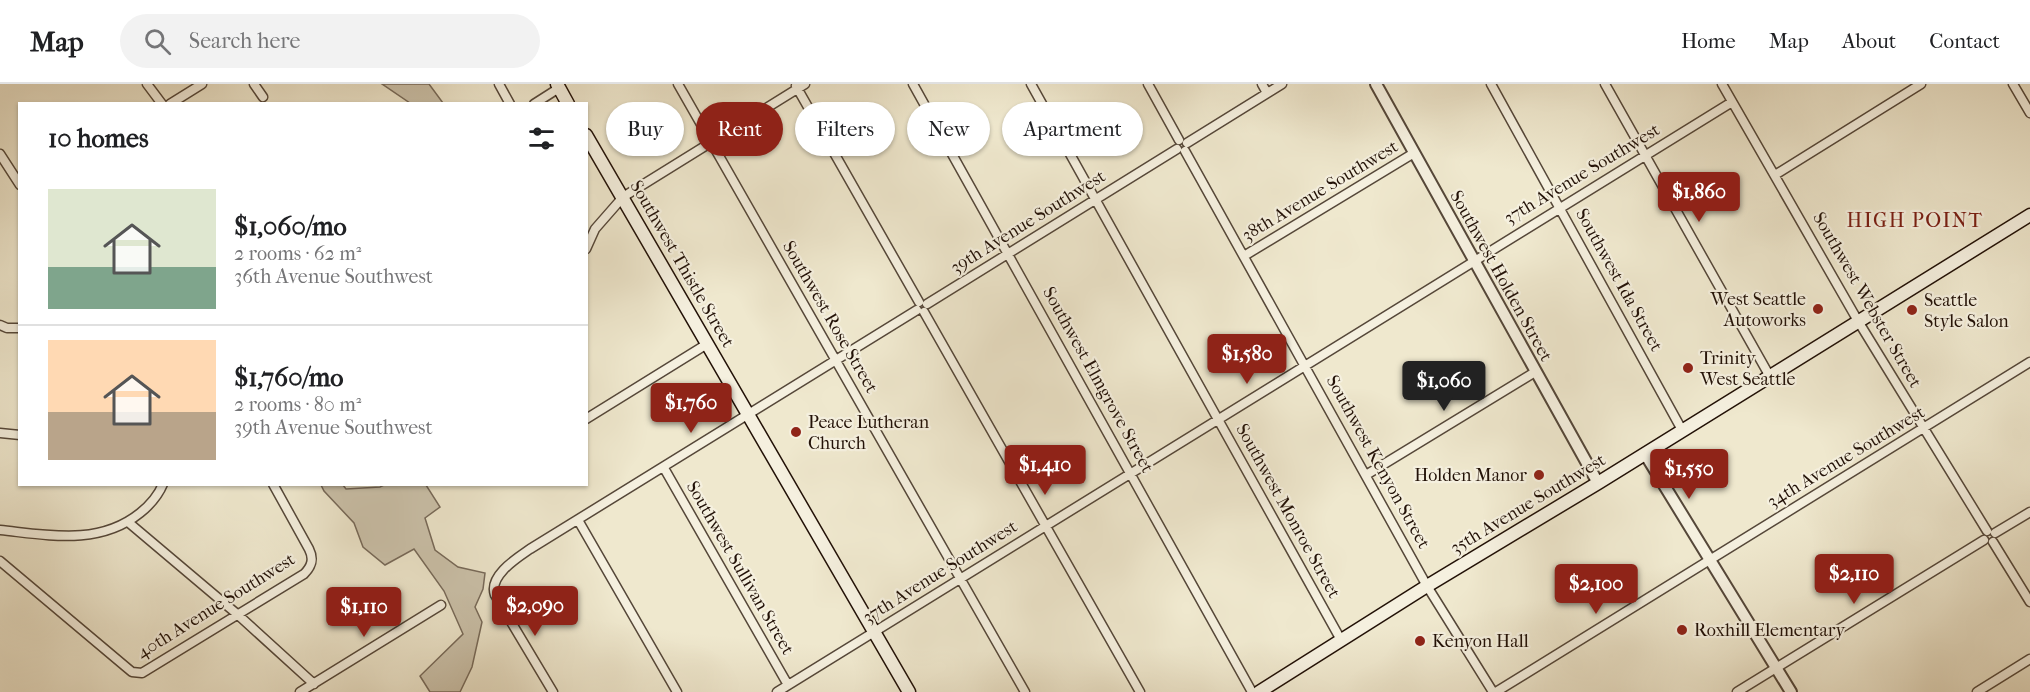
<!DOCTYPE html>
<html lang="en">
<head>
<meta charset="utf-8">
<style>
  :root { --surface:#fff; --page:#f2f2f2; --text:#202124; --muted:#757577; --line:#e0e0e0; --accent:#8f2418 }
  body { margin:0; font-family:"IM FELL French Canon",serif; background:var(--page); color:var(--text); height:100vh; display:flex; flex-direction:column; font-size:22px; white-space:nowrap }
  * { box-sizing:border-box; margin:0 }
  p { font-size:20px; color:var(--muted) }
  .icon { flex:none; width:33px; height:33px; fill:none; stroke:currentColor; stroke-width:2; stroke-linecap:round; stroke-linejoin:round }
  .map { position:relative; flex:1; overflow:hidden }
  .details { position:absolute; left:18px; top:18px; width:570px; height:384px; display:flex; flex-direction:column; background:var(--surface); border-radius:0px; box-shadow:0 2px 4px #0004 }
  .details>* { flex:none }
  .top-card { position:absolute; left:606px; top:18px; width:570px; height:54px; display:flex; gap:12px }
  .price { position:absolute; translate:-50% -51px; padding:0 14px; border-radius:6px; background:var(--accent); color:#fff; font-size:20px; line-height:39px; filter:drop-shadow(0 2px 3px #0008) }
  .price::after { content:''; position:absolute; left:50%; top:36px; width:18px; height:14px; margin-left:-9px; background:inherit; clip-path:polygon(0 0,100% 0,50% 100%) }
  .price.active { background:#222; color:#fff }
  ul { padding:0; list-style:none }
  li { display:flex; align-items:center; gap:18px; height:150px; padding:0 30px }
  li+li { border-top:2px solid var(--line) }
  li span { display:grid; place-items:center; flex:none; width:168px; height:120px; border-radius:0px; color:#555 }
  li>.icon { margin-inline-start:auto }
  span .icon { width:72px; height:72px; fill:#fffc; stroke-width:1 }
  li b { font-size:26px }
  h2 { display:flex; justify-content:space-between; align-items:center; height:72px; padding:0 30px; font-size:26px }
  .chip { padding:0 21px; border-radius:27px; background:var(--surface); box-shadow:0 2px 4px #0004; font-size:21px; line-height:54px }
  .chip.active { background:var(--accent); color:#fff }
  header { display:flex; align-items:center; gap:36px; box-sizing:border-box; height:84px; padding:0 30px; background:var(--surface); border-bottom:2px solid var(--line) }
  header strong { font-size:28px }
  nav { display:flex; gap:33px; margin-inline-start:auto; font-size:21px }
  .search { width:420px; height:54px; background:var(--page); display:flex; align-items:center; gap:15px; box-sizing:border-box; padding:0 21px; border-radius:33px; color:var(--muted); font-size:22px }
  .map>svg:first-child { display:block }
</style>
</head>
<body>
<header>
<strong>Map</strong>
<div class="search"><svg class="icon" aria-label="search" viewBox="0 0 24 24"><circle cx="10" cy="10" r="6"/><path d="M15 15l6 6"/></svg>Search here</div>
<nav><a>Home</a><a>Map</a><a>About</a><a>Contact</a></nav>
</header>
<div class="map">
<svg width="2030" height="608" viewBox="0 0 2030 608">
  <rect width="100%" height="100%" fill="#efe8ce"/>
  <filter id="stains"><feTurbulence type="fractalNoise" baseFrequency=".00333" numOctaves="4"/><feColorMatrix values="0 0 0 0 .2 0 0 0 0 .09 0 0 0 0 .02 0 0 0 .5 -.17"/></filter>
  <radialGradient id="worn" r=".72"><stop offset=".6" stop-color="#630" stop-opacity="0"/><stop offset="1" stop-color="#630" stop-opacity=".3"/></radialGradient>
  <!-- green -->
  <path fill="#ccc3ac" stroke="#776a5a" stroke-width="1.5" d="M382,0H429L443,19H410Z
    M321,401H343L346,405L380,403L384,401H426L440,423L425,434L435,466L458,483L485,489L483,505L475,523L482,538L472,583L460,608H430L420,592L463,550L444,507L414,465L385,481L363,463L354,439L324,407Z"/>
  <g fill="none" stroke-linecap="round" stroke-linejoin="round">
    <!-- minor casing -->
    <g stroke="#554739" stroke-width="11">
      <path id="minor" d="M147,0L162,20
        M254,0L263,13
        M499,0L510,20
        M678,0L1025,608
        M913,0L1252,608
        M1031,0L1341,556
        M1148,0L1179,56
        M1262,0L1267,9
        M1491,0L1682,346
        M1605,0L1769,291
        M1722,0L1858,237L1987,447
        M2013,0L2030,29
        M796,2L919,218
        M170,20L202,0
        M534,20L559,4
        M1187,59L1282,0
        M1185,67L1427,502L1493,608
        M0,70L20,101
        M1775,91L1921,0
        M586,165L595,145L623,113L805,0
        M1244,172L1414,69
        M927,220L1177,65
        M924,228L1140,608
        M0,241L7,244H20
        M586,335L707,260
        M0,349L20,351
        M664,384L788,601
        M1366,391L1535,288
        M578,436L677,608
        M128,438L237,530L314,600
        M0,446C48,451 99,462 140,429C150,421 158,412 163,400
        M1995,449L2030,428
        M1993,458L2030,518
        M0,477L126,583L132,588L142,589L304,490C312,482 314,475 309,465L273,400
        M300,608L441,521
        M553,608L495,511C488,492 517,474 530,465L917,226
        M777,608L1732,18
        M1496,608L2030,278
        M1737,608L1984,456
        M1977,608L2030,575"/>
    </g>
    <!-- tertiary casing -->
    <g stroke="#554739" stroke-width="14">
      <path id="tertiary" d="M1376,0L1598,399
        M1645,370L1791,608"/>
    </g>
    <!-- secondary casing -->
    <g stroke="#221107" stroke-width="15">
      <path id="secondary" d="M557,0L568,20
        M586,51L909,608
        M1259,608L1427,502L1598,399L2030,131"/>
    </g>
    <!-- minor -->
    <use href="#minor" stroke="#f5f0df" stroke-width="8"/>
    <!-- tertiary -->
    <use href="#tertiary" stroke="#f5f0df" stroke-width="10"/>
    <!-- secondary -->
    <use href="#secondary" stroke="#f5f0df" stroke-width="12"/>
  </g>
  <!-- markers -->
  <g fill="#8f2418" stroke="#f5f0df" stroke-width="2">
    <circle cx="1818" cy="225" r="6"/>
    <circle cx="1912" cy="226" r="6"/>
    <circle cx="1688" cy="284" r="6"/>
    <circle cx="796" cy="348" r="6"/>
    <circle cx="1539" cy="391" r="6"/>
    <circle cx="1682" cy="546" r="6"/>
    <circle cx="1420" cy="557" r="6"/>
  </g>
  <g text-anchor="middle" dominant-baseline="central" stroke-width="4.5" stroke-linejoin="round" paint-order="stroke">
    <!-- street labels -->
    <g font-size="18" fill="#221107" stroke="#f5f0df">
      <text transform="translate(1582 90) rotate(-31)">37th Avenue Southwest</text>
      <text transform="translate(1320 107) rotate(-31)">38th Avenue Southwest</text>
      <text transform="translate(1028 138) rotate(-32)">39th Avenue Southwest</text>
      <text transform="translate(682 180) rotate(60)">Southwest Thistle Street</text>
      <text transform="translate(1501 192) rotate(61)">Southwest Holden Street</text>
      <text transform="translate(1619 196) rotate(61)">Southwest Ida Street</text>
      <text transform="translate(1867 216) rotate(60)">Southwest Webster Street</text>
      <text transform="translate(830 233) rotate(60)">Southwest Rose Street</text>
      <text transform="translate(1098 296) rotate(61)">Southwest Elmgrove Street</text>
      <text transform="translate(1846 373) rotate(-31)">34th Avenue Southwest</text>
      <text transform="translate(1378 378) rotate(61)">Southwest Kenyon Street</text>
      <text transform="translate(1528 420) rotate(-31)">35th Avenue Southwest</text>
      <text transform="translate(1288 427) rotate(61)">Southwest Monroe Street</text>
      <text transform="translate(740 484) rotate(60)">Southwest Sullivan Street</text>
      <text transform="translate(940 488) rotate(-32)">37th Avenue Southwest</text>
      <text transform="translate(216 522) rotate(-32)">40th Avenue Southwest</text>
    </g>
    <!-- poi labels -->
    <g font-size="18" fill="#221107" stroke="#f5f0df" text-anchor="start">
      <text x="1806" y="215" text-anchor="end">West Seattle<tspan x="1806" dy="21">Autoworks</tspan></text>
      <text x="1924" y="216">Seattle<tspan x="1924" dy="21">Style Salon</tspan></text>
      <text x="1700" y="274">Trinity<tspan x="1700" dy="21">West Seattle</tspan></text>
      <text x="808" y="338">Peace Lutheran<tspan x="808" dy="21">Church</tspan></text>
      <text x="1527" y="391" text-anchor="end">Holden Manor</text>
      <text x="1694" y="546">Roxhill Elementary</text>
      <text x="1432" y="557">Kenyon Hall</text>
    </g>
    <!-- neighbourhood labels -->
    <g font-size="20" letter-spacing="1.5" fill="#7a1f14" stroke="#f5f0df">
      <text x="1915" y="136">HIGH POINT</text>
    </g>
  </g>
  <rect width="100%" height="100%" filter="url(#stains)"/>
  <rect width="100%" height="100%" fill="url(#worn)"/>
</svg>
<b class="price" style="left:1699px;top:139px">$1,860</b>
<b class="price" style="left:1247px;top:301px">$1,580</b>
<b class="price active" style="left:1444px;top:328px">$1,060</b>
<b class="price" style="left:691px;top:350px">$1,760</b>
<b class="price" style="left:1045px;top:412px">$1,410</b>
<b class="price" style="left:1689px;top:416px">$1,550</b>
<b class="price" style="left:1854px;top:521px">$2,110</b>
<b class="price" style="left:1596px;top:531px">$2,100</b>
<b class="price" style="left:535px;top:553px">$2,090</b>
<b class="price" style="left:364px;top:554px">$1,110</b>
<div class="top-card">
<a class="chip">Buy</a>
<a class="chip active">Rent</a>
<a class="chip">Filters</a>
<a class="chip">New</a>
<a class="chip">Apartment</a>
</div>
<section class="details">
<h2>10 homes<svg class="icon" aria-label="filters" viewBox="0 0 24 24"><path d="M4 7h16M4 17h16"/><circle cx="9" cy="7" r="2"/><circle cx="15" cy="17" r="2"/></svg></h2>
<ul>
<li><span style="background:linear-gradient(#dfe7d0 65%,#7fa58c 0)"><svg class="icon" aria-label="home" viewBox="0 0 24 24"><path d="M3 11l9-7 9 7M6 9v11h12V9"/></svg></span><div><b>$1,060/mo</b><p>2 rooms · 62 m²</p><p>36th Avenue Southwest</p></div></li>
<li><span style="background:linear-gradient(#ffd9b3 60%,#b9a48a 0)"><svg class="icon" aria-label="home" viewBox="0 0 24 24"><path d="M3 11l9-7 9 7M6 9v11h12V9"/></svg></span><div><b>$1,760/mo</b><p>2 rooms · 80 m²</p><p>39th Avenue Southwest</p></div></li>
</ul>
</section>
</div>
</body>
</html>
